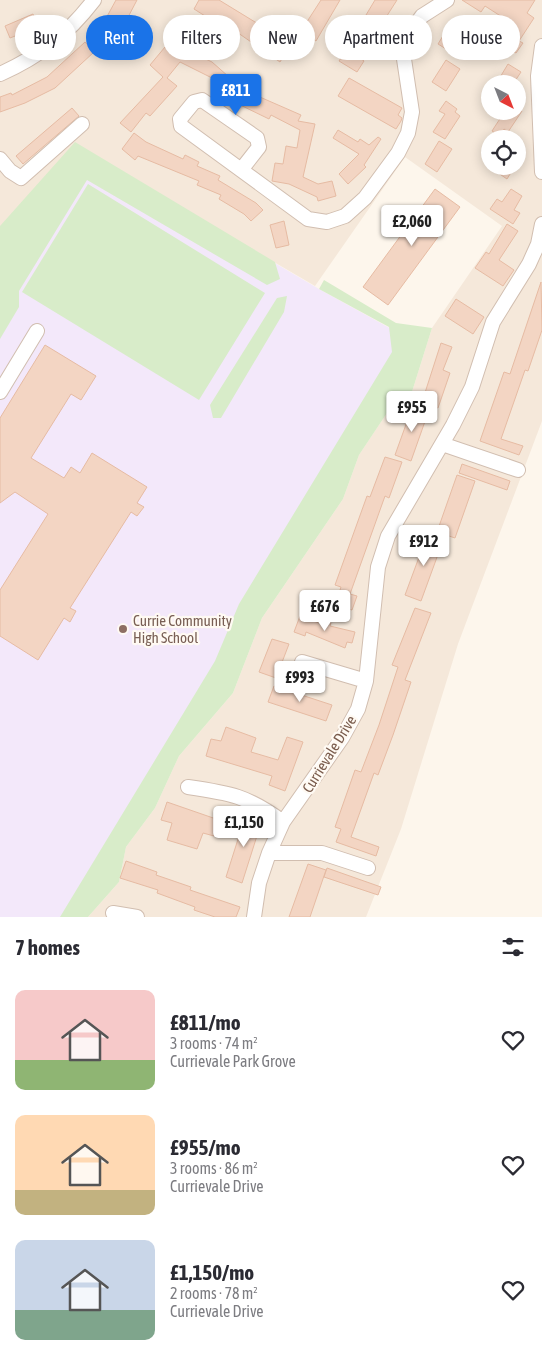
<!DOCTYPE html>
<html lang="en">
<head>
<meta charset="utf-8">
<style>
  :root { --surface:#fff; --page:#f2f2f3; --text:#2b2b33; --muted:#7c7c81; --accent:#1a73e8 }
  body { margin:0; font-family:"Asap Condensed",sans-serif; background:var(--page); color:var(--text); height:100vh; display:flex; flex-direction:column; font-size:19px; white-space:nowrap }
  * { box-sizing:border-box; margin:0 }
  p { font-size:16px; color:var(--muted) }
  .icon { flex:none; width:28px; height:28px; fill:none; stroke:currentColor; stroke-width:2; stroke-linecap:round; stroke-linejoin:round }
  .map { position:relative; height:917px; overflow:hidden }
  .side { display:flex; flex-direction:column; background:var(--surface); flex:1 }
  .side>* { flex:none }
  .banner { position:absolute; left:15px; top:15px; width:512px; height:45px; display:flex; gap:10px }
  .needle { width:32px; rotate:138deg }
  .controls { position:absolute; left:481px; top:75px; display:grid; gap:10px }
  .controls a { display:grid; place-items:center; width:45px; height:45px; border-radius:50%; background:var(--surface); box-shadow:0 2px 12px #0003; font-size:25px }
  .price { position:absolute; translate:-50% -42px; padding:0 11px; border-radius:5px; background:#fff; color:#222; font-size:16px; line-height:32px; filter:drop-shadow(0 1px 2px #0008) }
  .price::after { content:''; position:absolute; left:50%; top:30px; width:15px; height:11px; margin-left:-8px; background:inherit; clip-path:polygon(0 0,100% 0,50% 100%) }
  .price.selected { background:var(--accent); color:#fff }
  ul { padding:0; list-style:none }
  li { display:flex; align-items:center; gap:15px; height:125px; padding:0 15px }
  li span { display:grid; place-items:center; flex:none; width:140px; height:100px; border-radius:10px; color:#555 }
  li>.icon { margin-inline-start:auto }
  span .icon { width:60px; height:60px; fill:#fffc; stroke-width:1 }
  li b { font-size:21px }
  h2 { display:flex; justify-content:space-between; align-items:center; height:60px; padding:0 15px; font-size:21px }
  .tag { padding:0 18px; border-radius:22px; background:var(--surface); box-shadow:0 2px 12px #0003; font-size:18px; line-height:45px }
  .tag.selected { background:var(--accent); color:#fff }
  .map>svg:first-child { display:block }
</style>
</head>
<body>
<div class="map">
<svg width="542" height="917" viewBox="0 0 542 917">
  <rect width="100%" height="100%" fill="#fdf6ec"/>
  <!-- residential -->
  <path fill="#f5e8da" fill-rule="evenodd" d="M0,0H542V421L458,644L401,829L366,917H88L119,882L126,847L155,808L179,756L233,693L262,618L343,499L359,455L391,407L411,395L432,328L502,226L405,157L315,286L74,145L0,228ZM490,84H518V111H490ZM490,139H518V166H490Z"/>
  <!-- education -->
  <path fill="#f3e8fa" d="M74,145L319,289L415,342L76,917H0V265Z"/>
  <!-- green -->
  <path fill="#d8ecc9" d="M75,142L275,262L280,279L267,285L87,180L19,291V307L0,339V226Z
    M88,184L265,293L199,400L22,292Z
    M324,280L396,323L432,328L411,395L391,407L359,455L343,499L262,618L233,693L179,756L155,808L126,847L119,882L88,917H60L215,661L239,604L392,352L389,327L319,289Z
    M287,296L284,312L221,418H213L210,405L277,298Z"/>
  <!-- building -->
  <path fill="#f3d5c3" stroke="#e6bba3" d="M116,0H137L115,42L98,33Z
    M199,0H219L291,44L280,62L215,17L213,21L194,9Z
    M321,0H340L316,41L301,31Z
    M375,0H397L360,58L364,61L357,72L339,61L368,16L366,15Z
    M462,0H535L527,13L534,18L519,41L523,43L516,53L500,44L513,24L485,6L481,12Z
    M33,14L38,27L10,38L5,26Z
    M449,26L463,34L451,52L438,44Z
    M85,42L94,52L55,88L25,103L0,112V97L11,93L12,95L47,77Z
    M177,46L191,58L193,53L212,62L237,84L253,94L301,115L298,121L315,124L303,177L318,184L332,181L336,196L318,201L317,197L289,184L272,181L275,163L283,164L286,146L297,148L300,130L271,115L269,119L232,101L211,82L214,79L180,62L167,78L177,86L150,116L146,113L131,132L120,123L163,77L150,65L165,47L171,52Z
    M446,60L460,69L446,91L432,82Z
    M508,64L521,72L513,84H496Z
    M349,78L402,108L398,115L402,118L401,121L396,129L338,96Z
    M446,101L457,109L455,112L460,116L445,139L433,132L445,114L439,111Z
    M72,108L79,116L23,164L16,156Z
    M505,111H522L508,132L504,129L500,136L492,131Z
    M338,130L358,142L360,139L369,145L378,137L381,139L364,165L366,167L348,184L339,174L359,154L333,138Z
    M134,133L146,142L183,159L185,155L199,162L197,166L220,176L218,180L256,203L263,210L251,221L244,214L219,199L221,195L197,185L199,181L138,156L135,160L122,149Z
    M439,141L452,149L437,172L425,164Z
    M488,166H515L507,179Z
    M435,189L460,207L388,305L363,287Z
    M511,189L522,196L514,210L520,213L513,224L490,209L497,199L502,202Z
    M284,221L289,245L276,248L270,225Z
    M507,224L518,231L499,260L514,270L503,286L475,268L486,252L489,254Z
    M541,282L542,330L528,371L525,370L501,439L523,446L519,455L480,441L504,372L510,374Z
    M456,299L484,317L473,334L445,316Z
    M441,343L452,347L443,370L450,373L438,408L422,402Z
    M45,345L96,376L81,400L71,394L31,458L64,478L71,467L80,473L92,453L147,487L137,503L144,507L137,516L131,512L70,608L76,611L70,622L64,618L38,660L0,636V590L48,514L15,492L0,503V418Z
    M413,405L429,410L411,461L395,455Z
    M385,457L402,462L389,498L385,496L350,594L357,596L352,610L335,605L341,587L335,585L367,496L370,497Z
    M462,464L510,481L507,490L459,473Z
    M457,475L475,481L455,538L437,532Z
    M428,533L444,538L421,601L405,595Z
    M415,608L431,613L405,680L411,682L393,735L378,775L374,773L351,837L379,847L376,856L336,842L341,829L335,827L355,770L361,772L379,725L398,667L392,665Z
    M300,616L319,623L321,619L331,623L330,626L355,632L352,643L347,642L345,648L306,632L305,636L294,632Z
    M272,639L289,644L276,678L259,672Z
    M274,686L332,705L326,721L268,702Z
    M226,727L256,738L251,752L278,760L287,737L303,742L285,791L269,785L272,776L206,756L211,739L221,741Z
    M167,802L219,820L214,836L203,833L197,849L167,840L172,823L161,820Z
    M246,814L262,820L242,883L226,877Z
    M126,861L157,872L156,875L191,887L190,890L240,907L236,917H215L194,910L195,907L157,893L158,890L120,878Z
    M308,864L326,870L310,917H289Z
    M327,868L381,887L378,895L324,877Z"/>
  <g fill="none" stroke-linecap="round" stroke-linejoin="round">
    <!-- minor casing -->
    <g stroke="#d1beb0" stroke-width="16">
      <path id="minor" d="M542,46L538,76L542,172
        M0,74C40,56 67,35 94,0
        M0,159L10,171L21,178L82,124
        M241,170L259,147L257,138L202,100L194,102L180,119L181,126L308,219L327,222L345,216L365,198L398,153L408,133L412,112L404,59L409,34L422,16L447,0
        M0,392L37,331
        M442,444L518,470
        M302,662L366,681
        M188,787C230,793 248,796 283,822
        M269,853H322L368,868
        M113,913L137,917
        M254,917L259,883L269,853L283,822L342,738L358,709L366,681L378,567L388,536L453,425L472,387L493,322L529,264L538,244L542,224"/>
    </g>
    <!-- minor -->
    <use href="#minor" stroke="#fff" stroke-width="14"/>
  </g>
  <!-- markers -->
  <circle fill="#8d6e63" stroke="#fffaf3" stroke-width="2" cx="123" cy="629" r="5"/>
  <g text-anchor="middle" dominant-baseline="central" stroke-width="4.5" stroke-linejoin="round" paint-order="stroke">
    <!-- education labels -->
    <g font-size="15" fill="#785e54" stroke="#fffaf3" text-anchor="start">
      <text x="133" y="620">Currie Community<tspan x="133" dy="17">High School</tspan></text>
    </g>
    <!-- street labels -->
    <g font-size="15" fill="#7a5c4d" stroke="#fffaf3">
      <text transform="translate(329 754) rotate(-58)">Currievale Drive</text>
    </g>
  </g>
</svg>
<div class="controls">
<a><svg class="needle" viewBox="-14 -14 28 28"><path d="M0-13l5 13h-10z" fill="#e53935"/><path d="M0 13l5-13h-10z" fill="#7c7c81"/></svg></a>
<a><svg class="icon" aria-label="locate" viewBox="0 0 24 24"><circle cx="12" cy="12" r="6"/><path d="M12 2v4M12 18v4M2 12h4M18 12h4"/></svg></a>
</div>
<b class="price selected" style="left:236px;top:116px">£811</b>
<b class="price" style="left:412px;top:247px">£2,060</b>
<b class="price" style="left:412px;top:433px">£955</b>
<b class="price" style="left:424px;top:567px">£912</b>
<b class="price" style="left:325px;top:632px">£676</b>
<b class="price" style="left:300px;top:703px">£993</b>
<b class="price" style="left:244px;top:848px">£1,150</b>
<div class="banner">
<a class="tag">Buy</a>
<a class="tag selected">Rent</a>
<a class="tag">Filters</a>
<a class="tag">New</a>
<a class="tag">Apartment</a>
<a class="tag">House</a>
</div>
</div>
<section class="side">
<h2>7 homes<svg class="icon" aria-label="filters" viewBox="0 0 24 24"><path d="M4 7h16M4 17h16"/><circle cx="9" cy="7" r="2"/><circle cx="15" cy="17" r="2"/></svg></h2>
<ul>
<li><span style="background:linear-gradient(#f6c9c9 70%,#8fb573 0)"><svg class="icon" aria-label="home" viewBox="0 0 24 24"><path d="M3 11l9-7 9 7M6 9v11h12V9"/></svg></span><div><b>£811/mo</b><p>3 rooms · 74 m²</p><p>Currievale Park Grove</p></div><svg class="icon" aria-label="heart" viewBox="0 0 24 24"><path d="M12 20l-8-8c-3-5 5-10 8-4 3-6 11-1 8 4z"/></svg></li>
<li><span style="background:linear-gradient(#ffd9b3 75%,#c2b280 0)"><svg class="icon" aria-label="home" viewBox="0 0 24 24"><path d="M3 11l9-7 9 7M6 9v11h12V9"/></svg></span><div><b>£955/mo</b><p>3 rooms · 86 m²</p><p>Currievale Drive</p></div><svg class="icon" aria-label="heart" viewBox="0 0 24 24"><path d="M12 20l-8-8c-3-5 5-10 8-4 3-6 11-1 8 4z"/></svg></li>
<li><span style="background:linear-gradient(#c9d6e8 70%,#7fa58c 0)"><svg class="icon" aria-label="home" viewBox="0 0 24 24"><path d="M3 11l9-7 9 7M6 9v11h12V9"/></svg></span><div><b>£1,150/mo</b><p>2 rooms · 78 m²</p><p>Currievale Drive</p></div><svg class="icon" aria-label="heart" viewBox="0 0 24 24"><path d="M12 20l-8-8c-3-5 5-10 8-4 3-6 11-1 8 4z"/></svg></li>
</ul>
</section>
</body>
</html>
